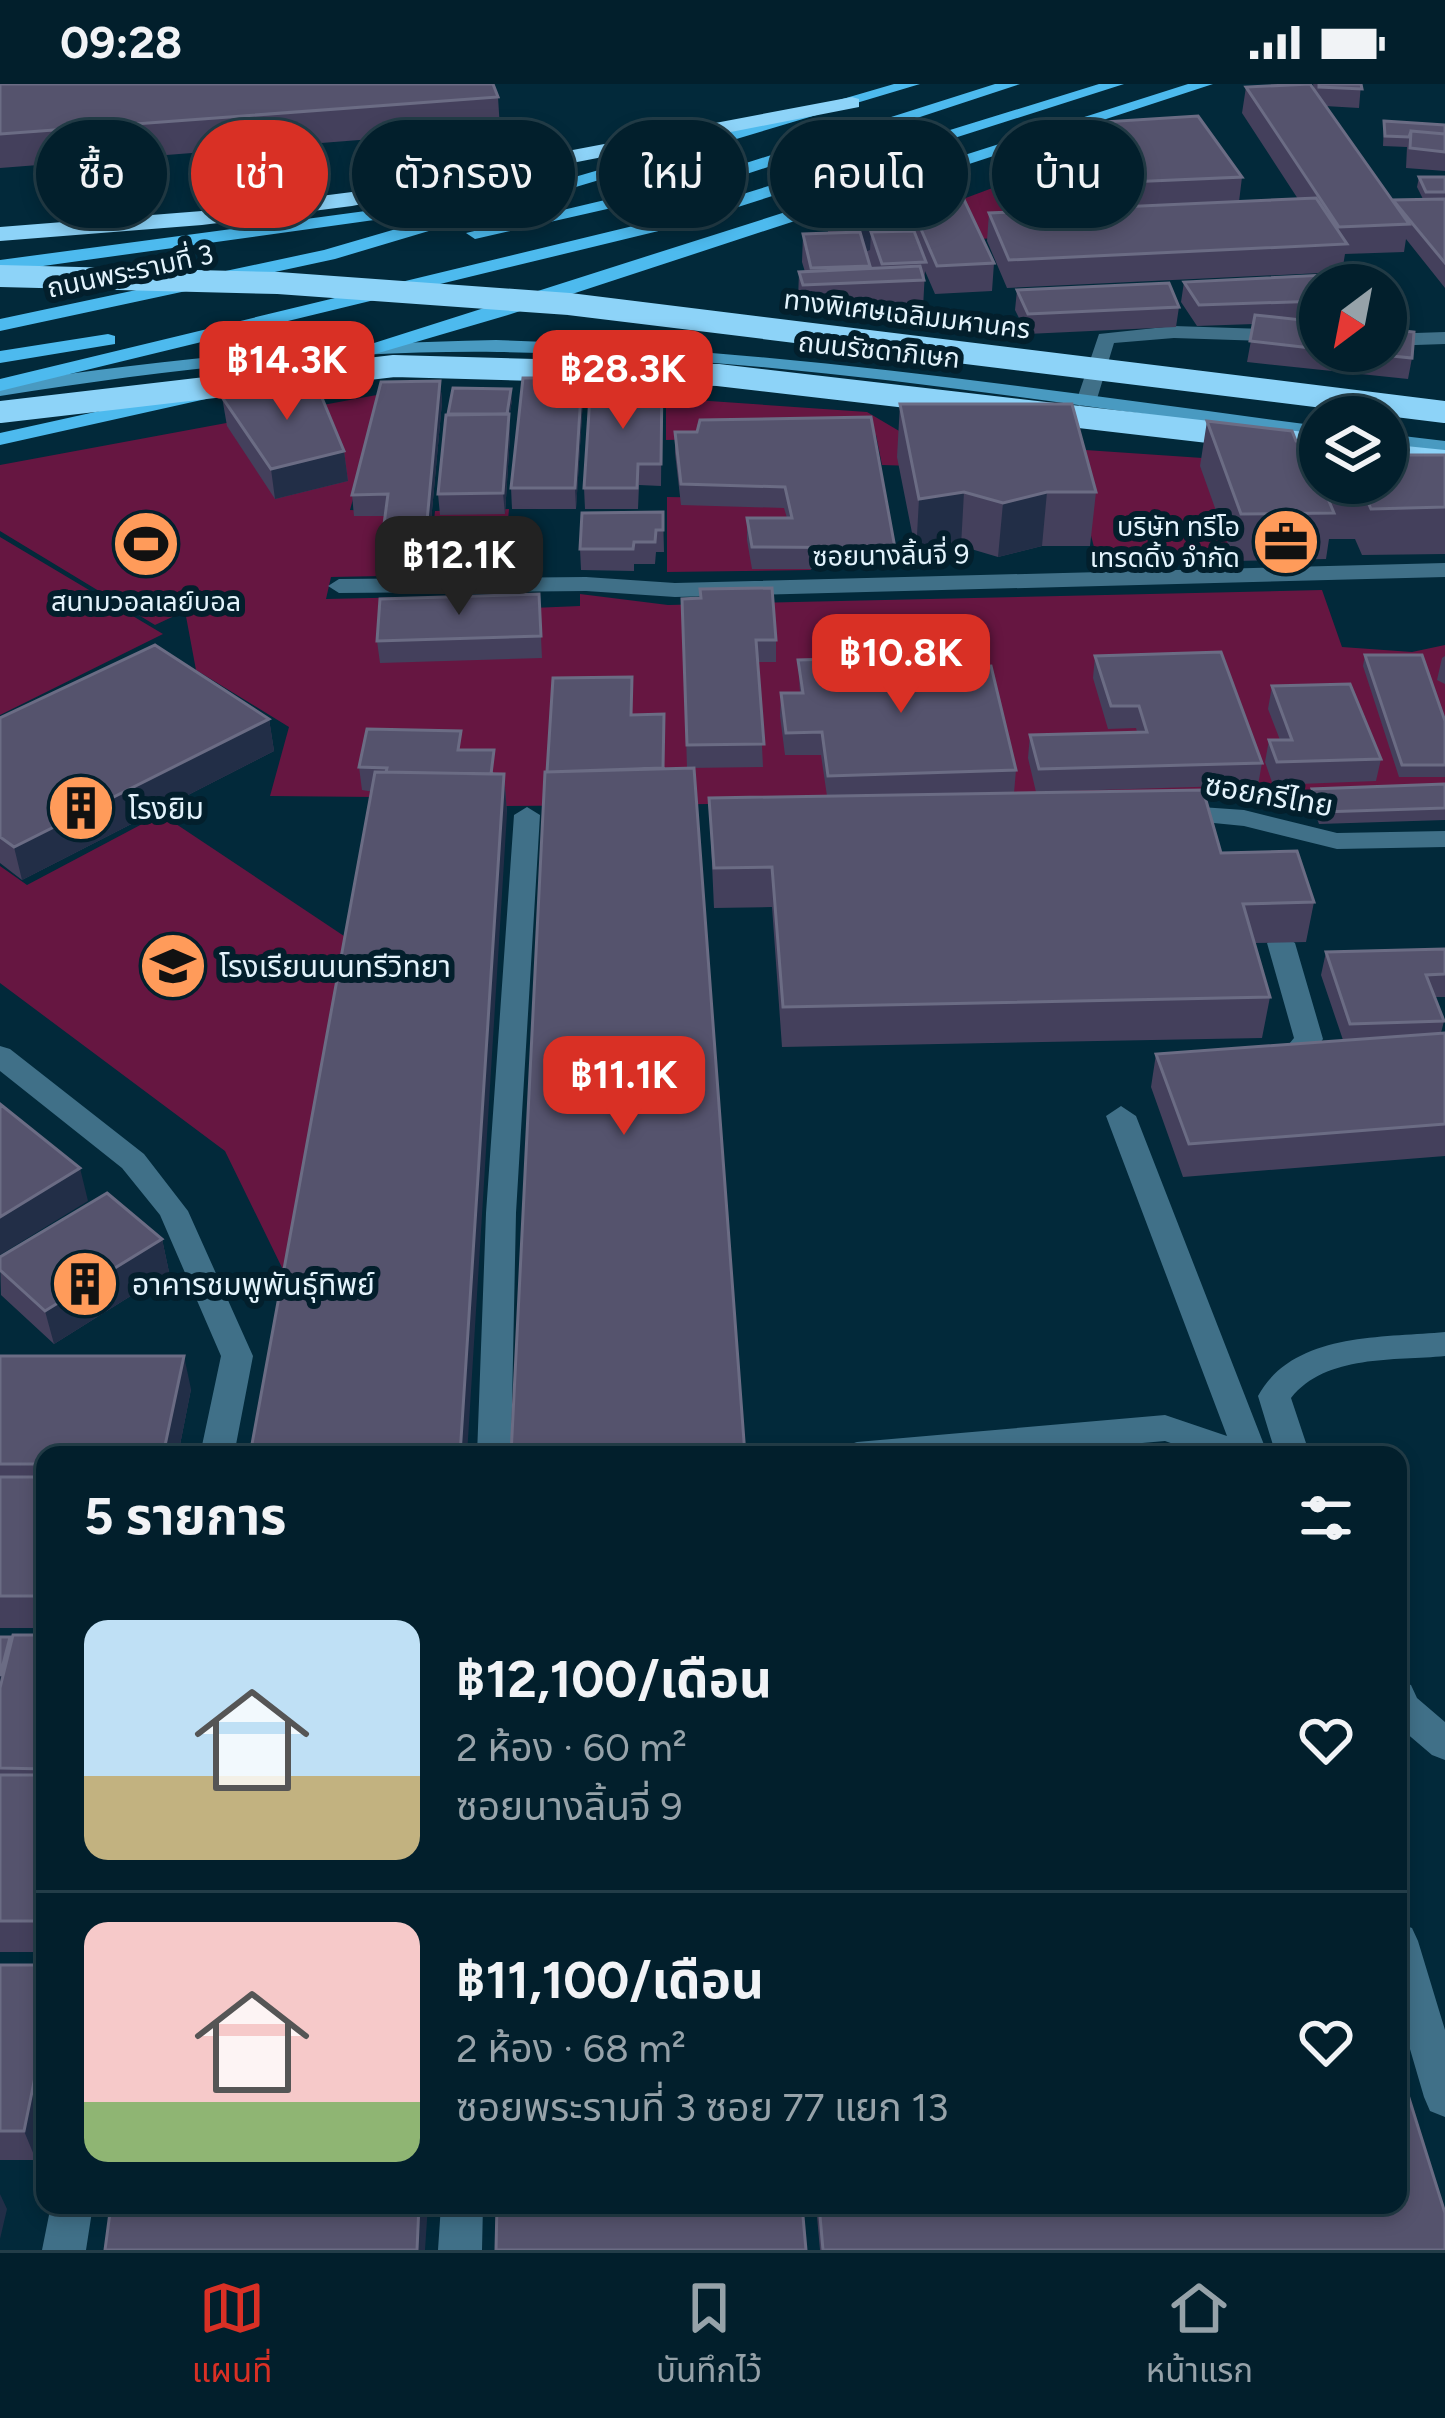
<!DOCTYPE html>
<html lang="th">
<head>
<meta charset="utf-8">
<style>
  :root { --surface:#021f2c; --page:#102c38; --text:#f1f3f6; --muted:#96a2a9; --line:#233d48; --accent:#d93025 }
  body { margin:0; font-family:Figtree,"Noto Sans Thai",sans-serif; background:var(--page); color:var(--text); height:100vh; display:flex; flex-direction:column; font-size:45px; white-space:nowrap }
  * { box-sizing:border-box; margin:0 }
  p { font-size:39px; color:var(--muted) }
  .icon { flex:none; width:66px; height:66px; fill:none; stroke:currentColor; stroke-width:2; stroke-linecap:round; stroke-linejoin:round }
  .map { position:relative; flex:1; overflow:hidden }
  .panel { position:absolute; left:36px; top:1362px; width:1371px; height:768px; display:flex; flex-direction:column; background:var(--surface); border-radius:24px; box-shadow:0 6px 18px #0003,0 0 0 3px var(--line) }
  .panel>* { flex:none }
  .guide { position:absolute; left:36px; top:36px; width:1374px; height:108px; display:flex; gap:24px }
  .needle { width:78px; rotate:212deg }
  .buttons { position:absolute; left:1299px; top:180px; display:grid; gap:24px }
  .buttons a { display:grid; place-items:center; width:108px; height:108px; border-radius:50%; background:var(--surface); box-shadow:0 6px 18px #0003,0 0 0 3px var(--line); font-size:60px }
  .price { position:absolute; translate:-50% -102px; padding:0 27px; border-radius:24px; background:var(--accent); color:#fff; font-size:39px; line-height:78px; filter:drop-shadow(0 3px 6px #0008) }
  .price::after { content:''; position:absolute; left:50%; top:72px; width:36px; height:27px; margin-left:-18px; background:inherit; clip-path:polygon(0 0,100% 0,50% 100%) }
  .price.current { background:#222; color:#fff }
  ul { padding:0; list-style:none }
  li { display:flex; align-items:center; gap:36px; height:300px; padding:0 48px }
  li+li { border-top:3px solid var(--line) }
  li span { display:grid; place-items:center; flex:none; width:336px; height:240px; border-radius:24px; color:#555 }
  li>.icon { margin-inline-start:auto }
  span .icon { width:144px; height:144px; fill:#fffc; stroke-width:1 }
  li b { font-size:51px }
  h2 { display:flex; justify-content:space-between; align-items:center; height:144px; padding:0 48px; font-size:51px }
  .tag { padding:0 42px; border-radius:54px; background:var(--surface); box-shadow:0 6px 18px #0003,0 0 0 3px var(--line); font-size:42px; line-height:108px }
  .tag.current { background:var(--accent); color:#fff }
  .status { display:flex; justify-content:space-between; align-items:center; height:84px; padding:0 60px; background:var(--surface); direction:ltr }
  .status svg { height:33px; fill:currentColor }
  .menu { display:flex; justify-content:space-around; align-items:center; height:168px; border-top:3px solid var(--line); background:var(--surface); font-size:33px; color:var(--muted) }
  .menu a { display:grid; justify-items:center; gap:6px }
  .menu .current { color:var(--accent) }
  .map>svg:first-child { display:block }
</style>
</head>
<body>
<div class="status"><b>09:28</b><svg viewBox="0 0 49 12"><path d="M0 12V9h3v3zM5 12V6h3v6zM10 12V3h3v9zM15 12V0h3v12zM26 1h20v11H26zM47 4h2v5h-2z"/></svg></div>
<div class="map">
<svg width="1445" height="2166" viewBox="0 0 1445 2166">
  <rect width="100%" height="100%" fill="#02293a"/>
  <!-- green -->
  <path fill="#661641" d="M1070,75L1119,146L980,155L963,115Z
    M382,310L350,426L399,428L383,492L331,493L326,515L417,513V529L580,522V510L668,521L1322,506L1342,563L1412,568L1445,561V704C1088,715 731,721 374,723L375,713L270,712L289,643L196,586L185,527L155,541L0,447V381Z
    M666,314L867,328L911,354L1320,382V399H1386L1445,419L1224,426L1243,479L1099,482L1074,387L882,381L876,351L666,356Z
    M667,413L790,415L811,486L667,488Z
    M509,425L503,491L428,492L435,427Z
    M0,453L163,550L0,631Z
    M161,730L353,858L290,1200L225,1067L0,899V782L27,801Z"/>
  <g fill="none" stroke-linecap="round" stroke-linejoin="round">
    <!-- service -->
    <path fill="#407088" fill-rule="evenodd" d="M1174,242L1320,247V259L1174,254L1114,259L1096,318L1079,322L1076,318L1099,250Z
      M1445,248V260L1386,262V250Z
      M1172,721L1244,726L1337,749L1445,747V763L1337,765L1244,742L1163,734L1159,729L1163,724Z
      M1281,850L1295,859L1323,955L1308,976L1261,979L1257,972L1261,965L1289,960L1294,954L1267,859Z
      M0,962L10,965L144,1070L188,1127L253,1272L234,1371H200L221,1272L160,1131L122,1084L0,987Z
      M1121,1022L1136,1032L1268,1371H1205L1165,1357L1004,1371H840L845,1362L857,1358L1165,1331L1227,1352L1106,1032Z
      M1398,1839L1412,1844L1418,1857L1445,1946V2033L1430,2027L1424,2013L1398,1924Z
      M51,2121H93L86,2166H42Z"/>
    <!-- minor -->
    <path fill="#407088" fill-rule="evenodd" d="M1445,479V493L675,513L586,507L339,509L328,502L339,495L586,493L675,499Z
      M527,723L540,731L516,1129L511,1371H477L486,1129L514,731Z
      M1445,1248V1272C1395,1277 1326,1270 1291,1314L1310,1371H1276L1258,1312C1293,1248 1382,1254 1445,1248Z
      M1398,1597L1411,1601L1417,1614L1445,1638V1676L1432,1671L1398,1642Z
      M441,2121H483L482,2166H438Z"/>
    <!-- secondary -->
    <path fill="#499ac1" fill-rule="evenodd" d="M496,256C773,265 1046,306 1320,342V354C1047,318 773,272 498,268C330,266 165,286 0,312V300C166,274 329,259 496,256Z
      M1386,350L1445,357V369L1386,362Z"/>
    <!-- primary -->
    <path fill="#4dbaee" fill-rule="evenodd" d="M894,0H920L335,175L0,247V235L324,166Z
      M995,0H1020L713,101L475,155L466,149L702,93Z
      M1099,0H1124L675,143L0,307V295L662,135Z
      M1188,0H1213L508,231L300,292L283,288Z
      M440,117L449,122L446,126L0,188V176Z
      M108,250L115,252V260L0,279V267Z
      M199,305L206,307V315L0,361V349Z"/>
    <!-- motorway -->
    <path fill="#8dd3f8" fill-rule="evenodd" d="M852,13L859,15V23L352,122L202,141L0,157V143L202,127L352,108Z
      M1386,360L1445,366V382L1386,376Z"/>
    <!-- motorway-bridge -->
    <path stroke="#8dd3f8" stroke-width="22" d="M0,192L278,199L569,220L1445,328
      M0,328L394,282L718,291L1320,361"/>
  </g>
  <!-- wall -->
  <path fill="#44405c" d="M0,0L498,13L500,45L0,84Z
    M1313,0H1361L1359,24L1325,22L1393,117L1423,115L1417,103L1419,93H1445V204L1406,155L1404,168L1345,170L1342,188L1007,204L987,157L989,129L1123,123L1084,66L1087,39L1242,93L1239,118L1298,115L1242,29L1246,3L1314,6Z
    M1384,37L1445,41V87L1406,84L1407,63L1383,62Z
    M904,106L994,179L992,207L935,210L925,187L923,224L802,229L798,216L799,188H805L802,178L803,150L828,149V135L891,131L890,147H909L903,133Z
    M1184,198L1320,201V267H1386L1412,274L1408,295L1247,278L1254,240L1197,242L1181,218Z
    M1017,206L1179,223L1176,243L1027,250L1015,226Z
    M662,296L661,402L639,401L638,425H585L584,404Z
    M440,297L442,318L428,470H385L383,448L385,432H354L352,411Z
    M222,313L344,367L348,397L275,415L227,342Z
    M583,315L576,425H512L511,404Z
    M512,316L509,334L510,351L505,430L440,431L438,410Z
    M900,320L1096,408L1090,462H1042L998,473L961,462L916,469L897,373Z
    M1207,337L1296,357L1405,371H1445V470L1362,471L1355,455H1329L1326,475L1234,477L1200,382Z
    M675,348H697L895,464L894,485H752L747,456V434H787L784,424L681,421L675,369Z
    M663,428L664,468H656L655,480H634V487L581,486L580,465Z
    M539,510L542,574L380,579L377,557Z
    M682,515L776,556V578H758L763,683L687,684Z
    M1365,571L1445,637V693H1399L1363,582Z
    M1095,572L1262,679L1258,701L1036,708L1028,674L1030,651L1137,648L1136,644L1108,645L1093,594Z
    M1445,572V600L1437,596L1442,574Z
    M798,576L943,584L1016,686L1014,709L1221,769L1314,818L1306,858L1254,859L1270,913L1262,954L782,963L772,823L714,824L709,714L827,712L821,671H785L780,632L781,609H800Z
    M1272,602L1381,675L1376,697L1273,701L1265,678L1269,656H1280L1268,625Z
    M0,634L269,635L274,667L22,796L0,779Z
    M463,666L496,690H504L507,730L362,706L359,683Z
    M1445,700V736L1319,740L1310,716L1312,705Z
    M1445,865V913H1435L1444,937L1441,949H1445V1072L1183,1093L1151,1003L1156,970L1343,956L1321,891L1326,868Z
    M162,1155L169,1188L54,1260L1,1211L0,1173Z
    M0,1272L191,1305L178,1371H45V1544H0Z
    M45,1551V1868H0V1553H10L12,1558Z
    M0,1881H45V2030L36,2076H0Z
    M816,2121H1398L1445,2166H820Z"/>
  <!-- shaded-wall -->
  <path fill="#222e47" d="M891,131L889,159L871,148L870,166L858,171L859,143Z
    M582,294L583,315L576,425L575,404Z
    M440,297L442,318L428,470L426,448Z
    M511,305L512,316L509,334L510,351L505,430L503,409L507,331Z
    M344,367L348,397L275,415L271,385Z
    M964,408L961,462L916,469L919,415Z
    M1047,408L1042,462L998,473L1003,419Z
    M269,635L274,667L22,796L14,763Z
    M504,690L507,730L467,1371H460Z
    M80,1084L88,1117L0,1171V1133Z
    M162,1155L169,1188L54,1260L45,1227Z
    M184,1272L191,1305L178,1371H163Z
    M10,1553L20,1585L0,1669V1592Z
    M45,1944V2030L36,2076L24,2047Z
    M0,2110L7,2125L0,2155Z
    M419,2121H428L425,2166H417Z"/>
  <!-- building -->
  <path fill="#55536d" stroke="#6b6c84" stroke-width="3" d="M0,0H493L498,13L0,50Z
    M1310,0L1409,140L1339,143L1246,3Z
    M1319,0H1361L1362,5L1319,3Z
    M1198,32L1242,93L1128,98L1087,39Z
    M1384,37L1445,41V50L1411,47L1409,53L1385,52Z
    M1411,47L1445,50V68L1410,64Z
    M1419,93H1445V108H1426Z
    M958,103L994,179L937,182L904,106Z
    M1316,114L1347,160L1009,176L989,129Z
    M1445,115V179L1393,116Z
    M868,121L891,131L859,143L828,135Z
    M914,147L926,178L882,180L871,148Z
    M860,148L870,182L811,184L803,150Z
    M920,182L924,196L803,201L799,188Z
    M1367,189L1374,201H1320V217L1199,221L1184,198Z
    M1169,199L1179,223L1028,230L1017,206Z
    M1255,231L1320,238V265L1250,257Z
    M1386,245L1414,248L1412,274L1343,267H1386Z
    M523,294H582L575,404H511Z
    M662,296L661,380H638L637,404H584L591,297Z
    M315,297L344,367L271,385L222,313Z
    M440,297L426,448H383L388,410L352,411L381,298Z
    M453,304L511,305L507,330H448Z
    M900,320H1072L1096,408H1047L1003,419L964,408L919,415Z
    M509,330L503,409L438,410L446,331Z
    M871,333L895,464L752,463L747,434H792L785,403L681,400L675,348H697L700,336Z
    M1207,337L1292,347L1296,357L1320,356V399H1386V355H1398L1405,371H1445V423L1371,425L1364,409L1326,410L1334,429L1241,430Z
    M663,428V446H656L655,458H634L633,465H580L582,429Z
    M772,504L776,556H756L764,660L687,661L682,515L701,514L700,505Z
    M539,510L541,552L377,557L380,515Z
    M155,561L269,635L14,763L0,753V634Z
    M1221,568L1262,679L1039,685L1030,651L1147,648L1139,622H1111L1095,572Z
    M1365,571H1422L1445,637V681H1402Z
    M941,572L943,584L991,582L1016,686L828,692L822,648L786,649L781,609H803L798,576Z
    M632,593L631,631L664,630L663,684L547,688L553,594Z
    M1350,600L1381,675L1277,678L1269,656H1292L1272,602Z
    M367,645L461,647L458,666H494L491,690L386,688L387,684L359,683Z
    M694,684L745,1371H511L545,688Z
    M375,688L504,690L460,1371H250Z
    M1445,700V724L1321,728L1312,705Z
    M1203,706L1221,769L1297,767L1314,818L1243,820L1270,913L783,923L772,783L714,784L709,714Z
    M1445,865V890L1426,891L1444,937L1350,940L1326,868Z
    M1445,949V1040L1189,1060L1156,970Z
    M0,1020L80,1084L0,1133Z
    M107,1109L162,1155L45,1227L0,1186V1173Z
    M0,1272H184L163,1371H45V1380H0Z
    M0,1393H45V1512H0Z
    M13,1551H45V1685L0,1684V1604Z
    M0,1553H10L0,1592Z
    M0,1691H45V1837H0Z
    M0,1881H45V1944L24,2047H0Z
    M1398,1979L1445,2129V2166H823L819,2121H1398Z
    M111,2121H419L417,2166H105Z
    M497,2121H802L806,2166H496Z"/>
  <!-- icons -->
  <defs>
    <g id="office-disc" transform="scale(3.45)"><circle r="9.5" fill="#ff9b5a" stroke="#031f2c"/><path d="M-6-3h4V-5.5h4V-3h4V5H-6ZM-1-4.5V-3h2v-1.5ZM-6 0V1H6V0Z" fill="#111"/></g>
    <g id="stadium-disc" transform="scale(3.45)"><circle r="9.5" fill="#ff9b5a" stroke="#031f2c"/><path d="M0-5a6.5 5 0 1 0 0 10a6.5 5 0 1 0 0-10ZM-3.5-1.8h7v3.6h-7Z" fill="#111"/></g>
    <g id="building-disc" transform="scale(3.45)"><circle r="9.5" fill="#ff9b5a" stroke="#031f2c"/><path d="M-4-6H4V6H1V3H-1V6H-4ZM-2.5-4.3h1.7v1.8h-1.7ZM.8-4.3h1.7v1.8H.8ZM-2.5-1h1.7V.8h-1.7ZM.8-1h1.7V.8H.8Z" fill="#111"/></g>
    <g id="school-disc" transform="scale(3.45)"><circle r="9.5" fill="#ff9b5a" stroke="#031f2c"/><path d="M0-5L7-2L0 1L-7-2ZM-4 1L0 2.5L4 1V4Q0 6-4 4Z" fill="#111"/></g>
  </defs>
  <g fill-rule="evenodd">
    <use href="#office-disc" x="1286" y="458"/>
    <use href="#stadium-disc" x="146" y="460"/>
    <use href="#building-disc" x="81" y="724"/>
    <use href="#school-disc" x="173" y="882"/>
    <use href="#building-disc" x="85" y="1200"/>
  </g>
  <g text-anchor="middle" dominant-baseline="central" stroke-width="12" stroke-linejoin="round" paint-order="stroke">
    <!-- far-street labels -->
    <g font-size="27" fill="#e3f3fc" stroke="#031f2c">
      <text transform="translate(130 187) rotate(-12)">ถนนพระรามที่ 3</text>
      <text transform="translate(907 230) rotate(7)">ทางพิเศษเฉลิมมหานคร</text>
      <text transform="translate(879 266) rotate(6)">ถนนรัชดาภิเษก</text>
      <text transform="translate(891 471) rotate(-1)">ซอยนางลิ้นจี่ 9</text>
    </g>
    <!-- far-poi labels -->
    <g font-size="27" fill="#e3f3fc" stroke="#031f2c" text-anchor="end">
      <text x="1240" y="442">บริษัท ทรีโอ<tspan x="1240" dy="31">เทรดดิ้ง จำกัด</tspan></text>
      <text x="146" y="517" text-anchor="middle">สนามวอลเลย์บอล</text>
    </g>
    <!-- street labels -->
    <g font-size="30" fill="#e3f3fc" stroke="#031f2c">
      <text transform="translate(1269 711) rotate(10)">ซอยกรีไทย</text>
    </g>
    <!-- poi labels -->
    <g font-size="30" fill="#e3f3fc" stroke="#031f2c" text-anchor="start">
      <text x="128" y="724">โรงยิม</text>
      <text x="219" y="882">โรงเรียนนนทรีวิทยา</text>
      <text x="132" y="1200">อาคารชมพูพันธุ์ทิพย์</text>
    </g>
  </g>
</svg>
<div class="buttons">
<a><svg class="needle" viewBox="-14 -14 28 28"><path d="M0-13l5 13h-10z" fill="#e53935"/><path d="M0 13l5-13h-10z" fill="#96a2a9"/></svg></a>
<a><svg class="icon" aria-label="layers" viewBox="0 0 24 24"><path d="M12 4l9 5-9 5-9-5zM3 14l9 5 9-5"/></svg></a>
</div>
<b class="price" style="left:287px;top:339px">฿14.3K</b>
<b class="price" style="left:623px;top:348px">฿28.3K</b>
<b class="price current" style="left:459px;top:534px">฿12.1K</b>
<b class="price" style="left:901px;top:632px">฿10.8K</b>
<b class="price" style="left:624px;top:1054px">฿11.1K</b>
<div class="guide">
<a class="tag">ซื้อ</a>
<a class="tag current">เช่า</a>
<a class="tag">ตัวกรอง</a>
<a class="tag">ใหม่</a>
<a class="tag">คอนโด</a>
<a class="tag">บ้าน</a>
</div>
<section class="panel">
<h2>5 รายการ<svg class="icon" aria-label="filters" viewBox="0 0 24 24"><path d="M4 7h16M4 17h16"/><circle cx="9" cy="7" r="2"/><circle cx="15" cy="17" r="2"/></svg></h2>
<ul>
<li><span style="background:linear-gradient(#bfe0f5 65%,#c2b280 0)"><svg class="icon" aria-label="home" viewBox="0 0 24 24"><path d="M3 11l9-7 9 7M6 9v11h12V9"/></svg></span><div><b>฿12,100/เดือน</b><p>2 ห้อง · 60 m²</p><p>ซอยนางลิ้นจี่ 9</p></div><svg class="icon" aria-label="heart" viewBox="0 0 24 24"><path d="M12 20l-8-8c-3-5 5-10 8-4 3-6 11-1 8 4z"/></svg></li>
<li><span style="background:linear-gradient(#f6c9c9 75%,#8fb573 0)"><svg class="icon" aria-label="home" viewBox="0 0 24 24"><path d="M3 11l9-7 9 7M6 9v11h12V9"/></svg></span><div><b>฿11,100/เดือน</b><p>2 ห้อง · 68 m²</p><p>ซอยพระรามที่ 3 ซอย 77 แยก 13</p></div><svg class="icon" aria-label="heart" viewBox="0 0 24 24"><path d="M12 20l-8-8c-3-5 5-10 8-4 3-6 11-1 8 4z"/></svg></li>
</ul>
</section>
</div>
<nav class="menu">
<a class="current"><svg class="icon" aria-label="map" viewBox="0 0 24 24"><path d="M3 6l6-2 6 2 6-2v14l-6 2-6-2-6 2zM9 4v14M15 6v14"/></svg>แผนที่</a>
<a><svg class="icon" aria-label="saved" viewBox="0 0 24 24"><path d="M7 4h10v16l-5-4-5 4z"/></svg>บันทึกไว้</a>
<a><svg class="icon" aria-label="home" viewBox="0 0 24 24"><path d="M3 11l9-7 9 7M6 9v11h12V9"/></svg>หน้าแรก</a>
</nav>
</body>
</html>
